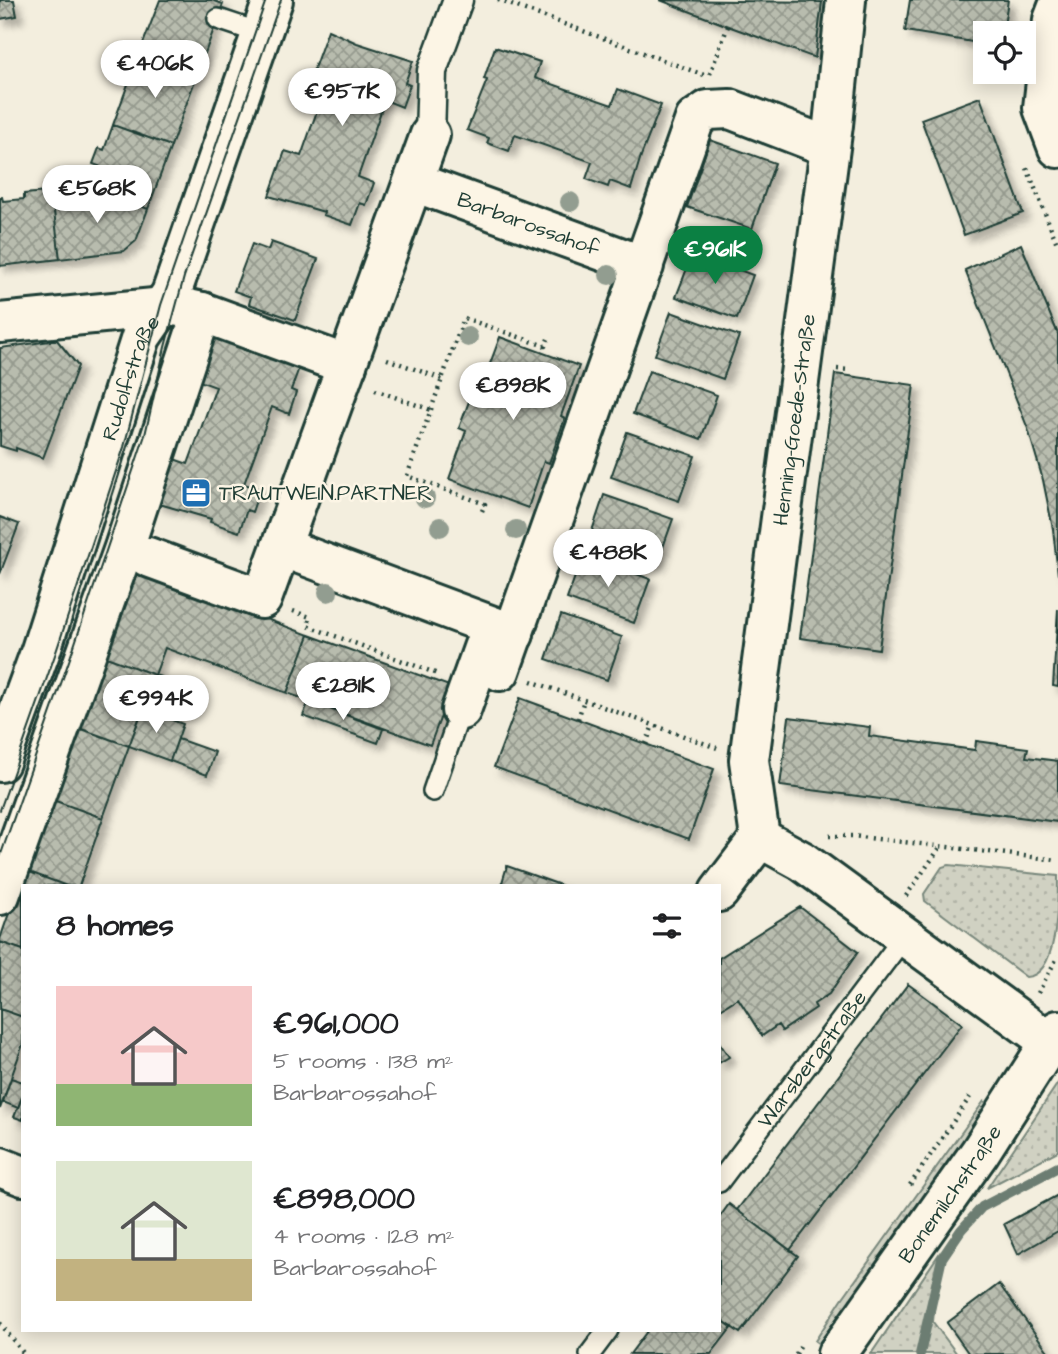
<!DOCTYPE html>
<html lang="en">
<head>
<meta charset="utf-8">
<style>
  :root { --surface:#fff; --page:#f2f2f2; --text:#202124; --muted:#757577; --accent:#0b8043 }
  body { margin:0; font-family:"Architects Daughter",sans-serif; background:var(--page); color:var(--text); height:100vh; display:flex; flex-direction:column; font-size:26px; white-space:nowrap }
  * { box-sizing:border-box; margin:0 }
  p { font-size:23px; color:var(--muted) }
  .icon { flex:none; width:38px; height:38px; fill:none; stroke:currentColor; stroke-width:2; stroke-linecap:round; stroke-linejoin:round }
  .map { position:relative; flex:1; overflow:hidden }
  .details { position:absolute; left:21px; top:884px; width:700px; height:448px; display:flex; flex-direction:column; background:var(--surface); border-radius:0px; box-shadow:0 4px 18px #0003 }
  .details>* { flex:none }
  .buttons { position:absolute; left:973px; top:21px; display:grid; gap:14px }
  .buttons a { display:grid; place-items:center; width:63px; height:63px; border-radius:0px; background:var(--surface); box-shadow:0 4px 18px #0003; font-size:35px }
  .price { position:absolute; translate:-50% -60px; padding:0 16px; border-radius:24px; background:#fff; color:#222; font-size:23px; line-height:46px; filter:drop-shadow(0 2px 4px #0008) }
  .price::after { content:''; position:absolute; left:50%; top:42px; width:21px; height:16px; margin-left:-10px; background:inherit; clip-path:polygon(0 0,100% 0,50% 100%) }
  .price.selected { background:var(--accent); color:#fff }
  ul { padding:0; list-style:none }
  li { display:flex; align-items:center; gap:21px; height:175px; padding:0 35px }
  li span { display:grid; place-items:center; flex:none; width:196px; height:140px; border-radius:0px; color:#555 }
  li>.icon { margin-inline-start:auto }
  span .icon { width:84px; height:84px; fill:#fffc; stroke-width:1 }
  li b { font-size:30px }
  h2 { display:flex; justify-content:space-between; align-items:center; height:84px; padding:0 35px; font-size:30px }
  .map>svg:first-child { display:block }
</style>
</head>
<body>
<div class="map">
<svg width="1058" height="1354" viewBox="0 0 1058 1354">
  <defs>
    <pattern id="grass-dots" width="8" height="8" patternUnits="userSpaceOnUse" patternTransform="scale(1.75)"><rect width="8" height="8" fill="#d0d1c2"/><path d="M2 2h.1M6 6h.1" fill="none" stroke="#b2b4a7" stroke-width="1.8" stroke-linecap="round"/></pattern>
    <pattern id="building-cross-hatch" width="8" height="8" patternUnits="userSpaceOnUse" patternTransform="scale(1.75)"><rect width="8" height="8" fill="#b8bcae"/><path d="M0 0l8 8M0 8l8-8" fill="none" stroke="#959a8e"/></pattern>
    <filter id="shadow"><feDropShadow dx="6" dy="6" stdDeviation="3.5" flood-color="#0004"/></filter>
  </defs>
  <rect width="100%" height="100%" fill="#f3eede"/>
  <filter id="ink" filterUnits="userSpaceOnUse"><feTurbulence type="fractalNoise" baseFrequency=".0143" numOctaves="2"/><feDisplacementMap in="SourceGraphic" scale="14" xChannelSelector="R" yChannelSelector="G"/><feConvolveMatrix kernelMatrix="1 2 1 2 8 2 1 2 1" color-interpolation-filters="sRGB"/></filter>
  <g filter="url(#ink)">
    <!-- grass -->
    <path fill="url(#grass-dots)" stroke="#78877b" stroke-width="2" d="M949,865L1058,876C1058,905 1058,976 1026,977L925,901L924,894L942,867Z
      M1058,1083V1151L987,1188Z
      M984,1101L993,1107L825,1348L815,1341L842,1299Z
      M939,1254L933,1322L957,1354H871Z"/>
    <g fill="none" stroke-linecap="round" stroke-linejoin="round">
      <!-- stream -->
      <path stroke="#6c7d72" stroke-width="10" d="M920,1354L942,1258L961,1230L982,1207L1058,1167"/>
    </g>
    <!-- building -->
    <path fill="url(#building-cross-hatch)" stroke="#1f3d34" stroke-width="2" filter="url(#shadow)" d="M0,0H14L17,16L0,19Z
      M160,0H212L223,4L197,75L139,54Z
      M660,0L822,2L815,58L728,26Z
      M910,0H1008L1003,33H985V44L905,31Z
      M328,30L357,43L413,61L405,83L410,85L402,107L385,100L358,177L374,183L366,205L360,203L352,225L323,215L324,212L269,196L285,151L301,156L328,80L312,74Z
      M495,47L540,62L535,78L612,105L618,89L661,105L641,156L631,189L610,181L608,187L586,179L592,162L515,135L509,151L487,143L489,138L467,130L487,80L484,79Z
      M139,54L197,75L171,146L113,125Z
      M980,97L1023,213L964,235L921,119Z
      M113,125L171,146L148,209L91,187L99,166L93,164L99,148L104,150Z
      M710,140L775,163L752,229L687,207Z
      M99,190L148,209L136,241L124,251L60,259L53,203L95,197Z
      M46,192V197L52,196L60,259L0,266V198L2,197L3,201L24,199V194Z
      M271,242L318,259L295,320L249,304L251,297L234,291L252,244L268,250Z
      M1021,244L1058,334V575L1053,529L1043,480L1028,429L965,270Z
      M693,253L753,275L737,319L676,297Z
      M671,312L739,336L723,379L655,355Z
      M500,337L579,366L561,416L565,418L549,463L544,461L528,508L449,479L466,431L459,428L476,383L482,385Z
      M215,338L245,348L244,350L299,368L291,390L296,392L289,414L272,407L244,484L260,489L252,512L247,510L239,532L210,522L211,519L156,503L171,458L188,464L216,387L199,381Z
      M57,340L78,366L43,458L16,448V451L0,446V348Z
      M649,371L717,395L701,439L633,414Z
      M835,374L914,385L879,649L800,638Z
      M627,432L695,456L679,501L611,477Z
      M604,495L673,519L657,564L589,540Z
      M0,517L19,524L0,574Z
      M583,554L650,579L634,623L567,599Z
      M133,569L309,635L287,693L165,648L155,675L101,655Z
      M1058,609V687L1053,686Z
      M561,615L622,637L607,680L546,659Z
      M309,635L452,687L430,745L287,693Z
      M101,655L155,675L129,746L76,727Z
      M155,675L179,684L169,710L146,701Z
      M520,698L714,769L689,839L494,767Z
      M309,701L383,729L378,743L303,716Z
      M143,709L183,724L170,761L129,746Z
      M789,717L870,727L869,736L975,750L976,741L1028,748L1026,757L1058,761V822L780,786Z
      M76,727L129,746L103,818L50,799Z
      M178,739L215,752L207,775L170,761Z
      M50,799L103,818L79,886H67L24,870Z
      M507,866L563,886H501Z
      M24,870L67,886H23V950L0,942V939Z
      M800,907L858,952L829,994L814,1004L816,1008L782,1031L778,1025L762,1036L738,998L719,1010V958Z
      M0,942L23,950V1017L0,1009Z
      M908,984L962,1024L790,1250L737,1210Z
      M0,1009L23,1017V1044L0,1109Z
      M719,1042L729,1057L719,1063Z
      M11,1078L23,1082V1095L18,1108L3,1102Z
      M23,1095V1120L14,1117Z
      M1058,1195V1231L1018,1254L1004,1224Z
      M729,1204L798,1256L740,1333L719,1318V1218Z
      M999,1284L1050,1354H969L947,1323Z
      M719,1318L732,1327L711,1354H630L648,1330H719Z"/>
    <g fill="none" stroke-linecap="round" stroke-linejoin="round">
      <!-- service casing -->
      <g stroke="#1f3d34" stroke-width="24">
        <g id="service">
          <path d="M218,19L263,34"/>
          <path d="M433,791L461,710"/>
          <path id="s1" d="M719,1182L904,937"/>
          <path d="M590,1354L608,1330"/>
        </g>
      </g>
      <!-- pedestrian casing -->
      <g stroke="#1f3d34" stroke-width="33">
        <path id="pedestrian" d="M430,135L432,71L458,0"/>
      </g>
      <!-- minor casing -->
      <g stroke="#1f3d34" stroke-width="44">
        <g id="minor">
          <path d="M1058,7L1053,20L1043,108L1058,148"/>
          <path id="s2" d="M414,182L644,266"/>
          <path d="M0,323L175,306L202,312L347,365"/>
          <path d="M281,547L514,634"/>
          <path d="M148,557L262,599L430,135"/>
          <path d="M500,671L695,119L708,110L730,109L829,147"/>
          <path d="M461,710L491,626"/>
          <path id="s3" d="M0,762L41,650L141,337L171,294L273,0"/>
          <path id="s4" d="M760,838L749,760L833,125L846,0"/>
          <path d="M760,838L802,861L1051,1043"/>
          <path d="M719,892L760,838"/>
          <path d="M0,895L124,548L202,312"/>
          <path d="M0,1167L23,1176"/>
          <path id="s5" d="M837,1354L980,1152L1058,1030"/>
        </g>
      </g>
      <!-- path -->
      <path stroke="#1f3d34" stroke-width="4.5" stroke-dasharray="2 5" stroke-linecap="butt" d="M498,0L704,75
        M710,74L728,26
        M1027,168L1058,246
        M387,359L442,379
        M837,369L850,370
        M375,390L431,410
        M482,511L485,504L407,476L464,318L545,346L548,339
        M293,611L310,617L308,626L438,674
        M531,681L717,748
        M578,719L584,700
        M646,744L653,725
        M829,836H852L1058,860
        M906,896L941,846
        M1038,993L1058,956
        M910,1185L970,1097
        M0,1323L24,1354
        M796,1354L802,1342"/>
      <!-- service -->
      <use href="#service" stroke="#fcf5e5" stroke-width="19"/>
      <!-- pedestrian -->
      <use href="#pedestrian" stroke="#fcf5e5" stroke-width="28"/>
      <!-- minor -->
      <use href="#minor" stroke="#fcf5e5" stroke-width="38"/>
      <!-- tram -->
      <path stroke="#1f3d34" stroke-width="2" d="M0,810L55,655L124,447L161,305L266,0
        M0,857L70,658L145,435L165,347L184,277L281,0"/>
    </g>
    <!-- trees -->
    <g fill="#929d90">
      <circle cx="570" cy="202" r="10"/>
      <circle cx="609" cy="275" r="10"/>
      <circle cx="468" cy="337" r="10"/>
      <circle cx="425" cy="498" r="10"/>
      <circle cx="440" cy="527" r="10"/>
      <circle cx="516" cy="530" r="10"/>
      <circle cx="328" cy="592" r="10"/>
    </g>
  </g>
  <!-- icons -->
  <defs>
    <g id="office-square" transform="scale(1.575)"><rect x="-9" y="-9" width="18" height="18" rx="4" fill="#1f6fb2" stroke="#fcf5e5"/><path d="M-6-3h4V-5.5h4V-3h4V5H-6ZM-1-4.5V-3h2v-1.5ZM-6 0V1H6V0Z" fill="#fff"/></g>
  </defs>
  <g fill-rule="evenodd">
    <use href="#office-square" x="196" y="493"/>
  </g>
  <g text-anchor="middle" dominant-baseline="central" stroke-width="5" stroke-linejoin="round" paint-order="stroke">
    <!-- street labels -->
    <g font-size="21" fill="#1f3d34" stroke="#fcf5e5">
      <text stroke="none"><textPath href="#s2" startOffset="122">Barbarossahof</textPath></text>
      <text stroke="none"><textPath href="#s3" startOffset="406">Rudolfstraße</textPath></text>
      <text stroke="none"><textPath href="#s4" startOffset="422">Henning-Goede-Straße</textPath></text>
      <text stroke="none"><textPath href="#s1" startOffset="154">Warsbergstraße</textPath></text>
      <text stroke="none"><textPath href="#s5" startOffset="196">Bonemilchstraße</textPath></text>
    </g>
    <!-- poi labels -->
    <g font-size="21" fill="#1f3d34" stroke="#fcf5e5" text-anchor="start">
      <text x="219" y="493">TRAUTWEIN.PARTNER</text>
    </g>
  </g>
</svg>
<div class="buttons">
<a><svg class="icon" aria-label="locate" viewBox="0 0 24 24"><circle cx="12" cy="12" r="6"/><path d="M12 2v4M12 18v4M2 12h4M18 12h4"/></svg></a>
</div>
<b class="price" style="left:155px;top:100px">€406K</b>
<b class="price" style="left:342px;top:128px">€957K</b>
<b class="price" style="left:97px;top:225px">€568K</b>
<b class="price selected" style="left:715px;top:286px">€961K</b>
<b class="price" style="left:513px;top:422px">€898K</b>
<b class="price" style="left:608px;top:589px">€488K</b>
<b class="price" style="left:343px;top:722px">€281K</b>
<b class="price" style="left:156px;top:735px">€994K</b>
<section class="details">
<h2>8 homes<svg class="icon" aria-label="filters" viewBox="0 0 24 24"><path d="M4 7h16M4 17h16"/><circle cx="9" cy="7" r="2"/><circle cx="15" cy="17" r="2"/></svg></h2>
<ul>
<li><span style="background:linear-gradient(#f6c9c9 70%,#8fb573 0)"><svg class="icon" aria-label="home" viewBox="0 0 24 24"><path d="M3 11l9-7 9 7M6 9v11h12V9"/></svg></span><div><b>€961,000</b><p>5 rooms · 138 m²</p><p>Barbarossahof</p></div></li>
<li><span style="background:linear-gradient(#dfe7d0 70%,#c2b280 0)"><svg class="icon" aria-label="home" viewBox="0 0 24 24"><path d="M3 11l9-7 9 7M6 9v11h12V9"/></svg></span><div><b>€898,000</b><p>4 rooms · 128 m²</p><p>Barbarossahof</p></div></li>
</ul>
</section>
</div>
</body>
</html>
